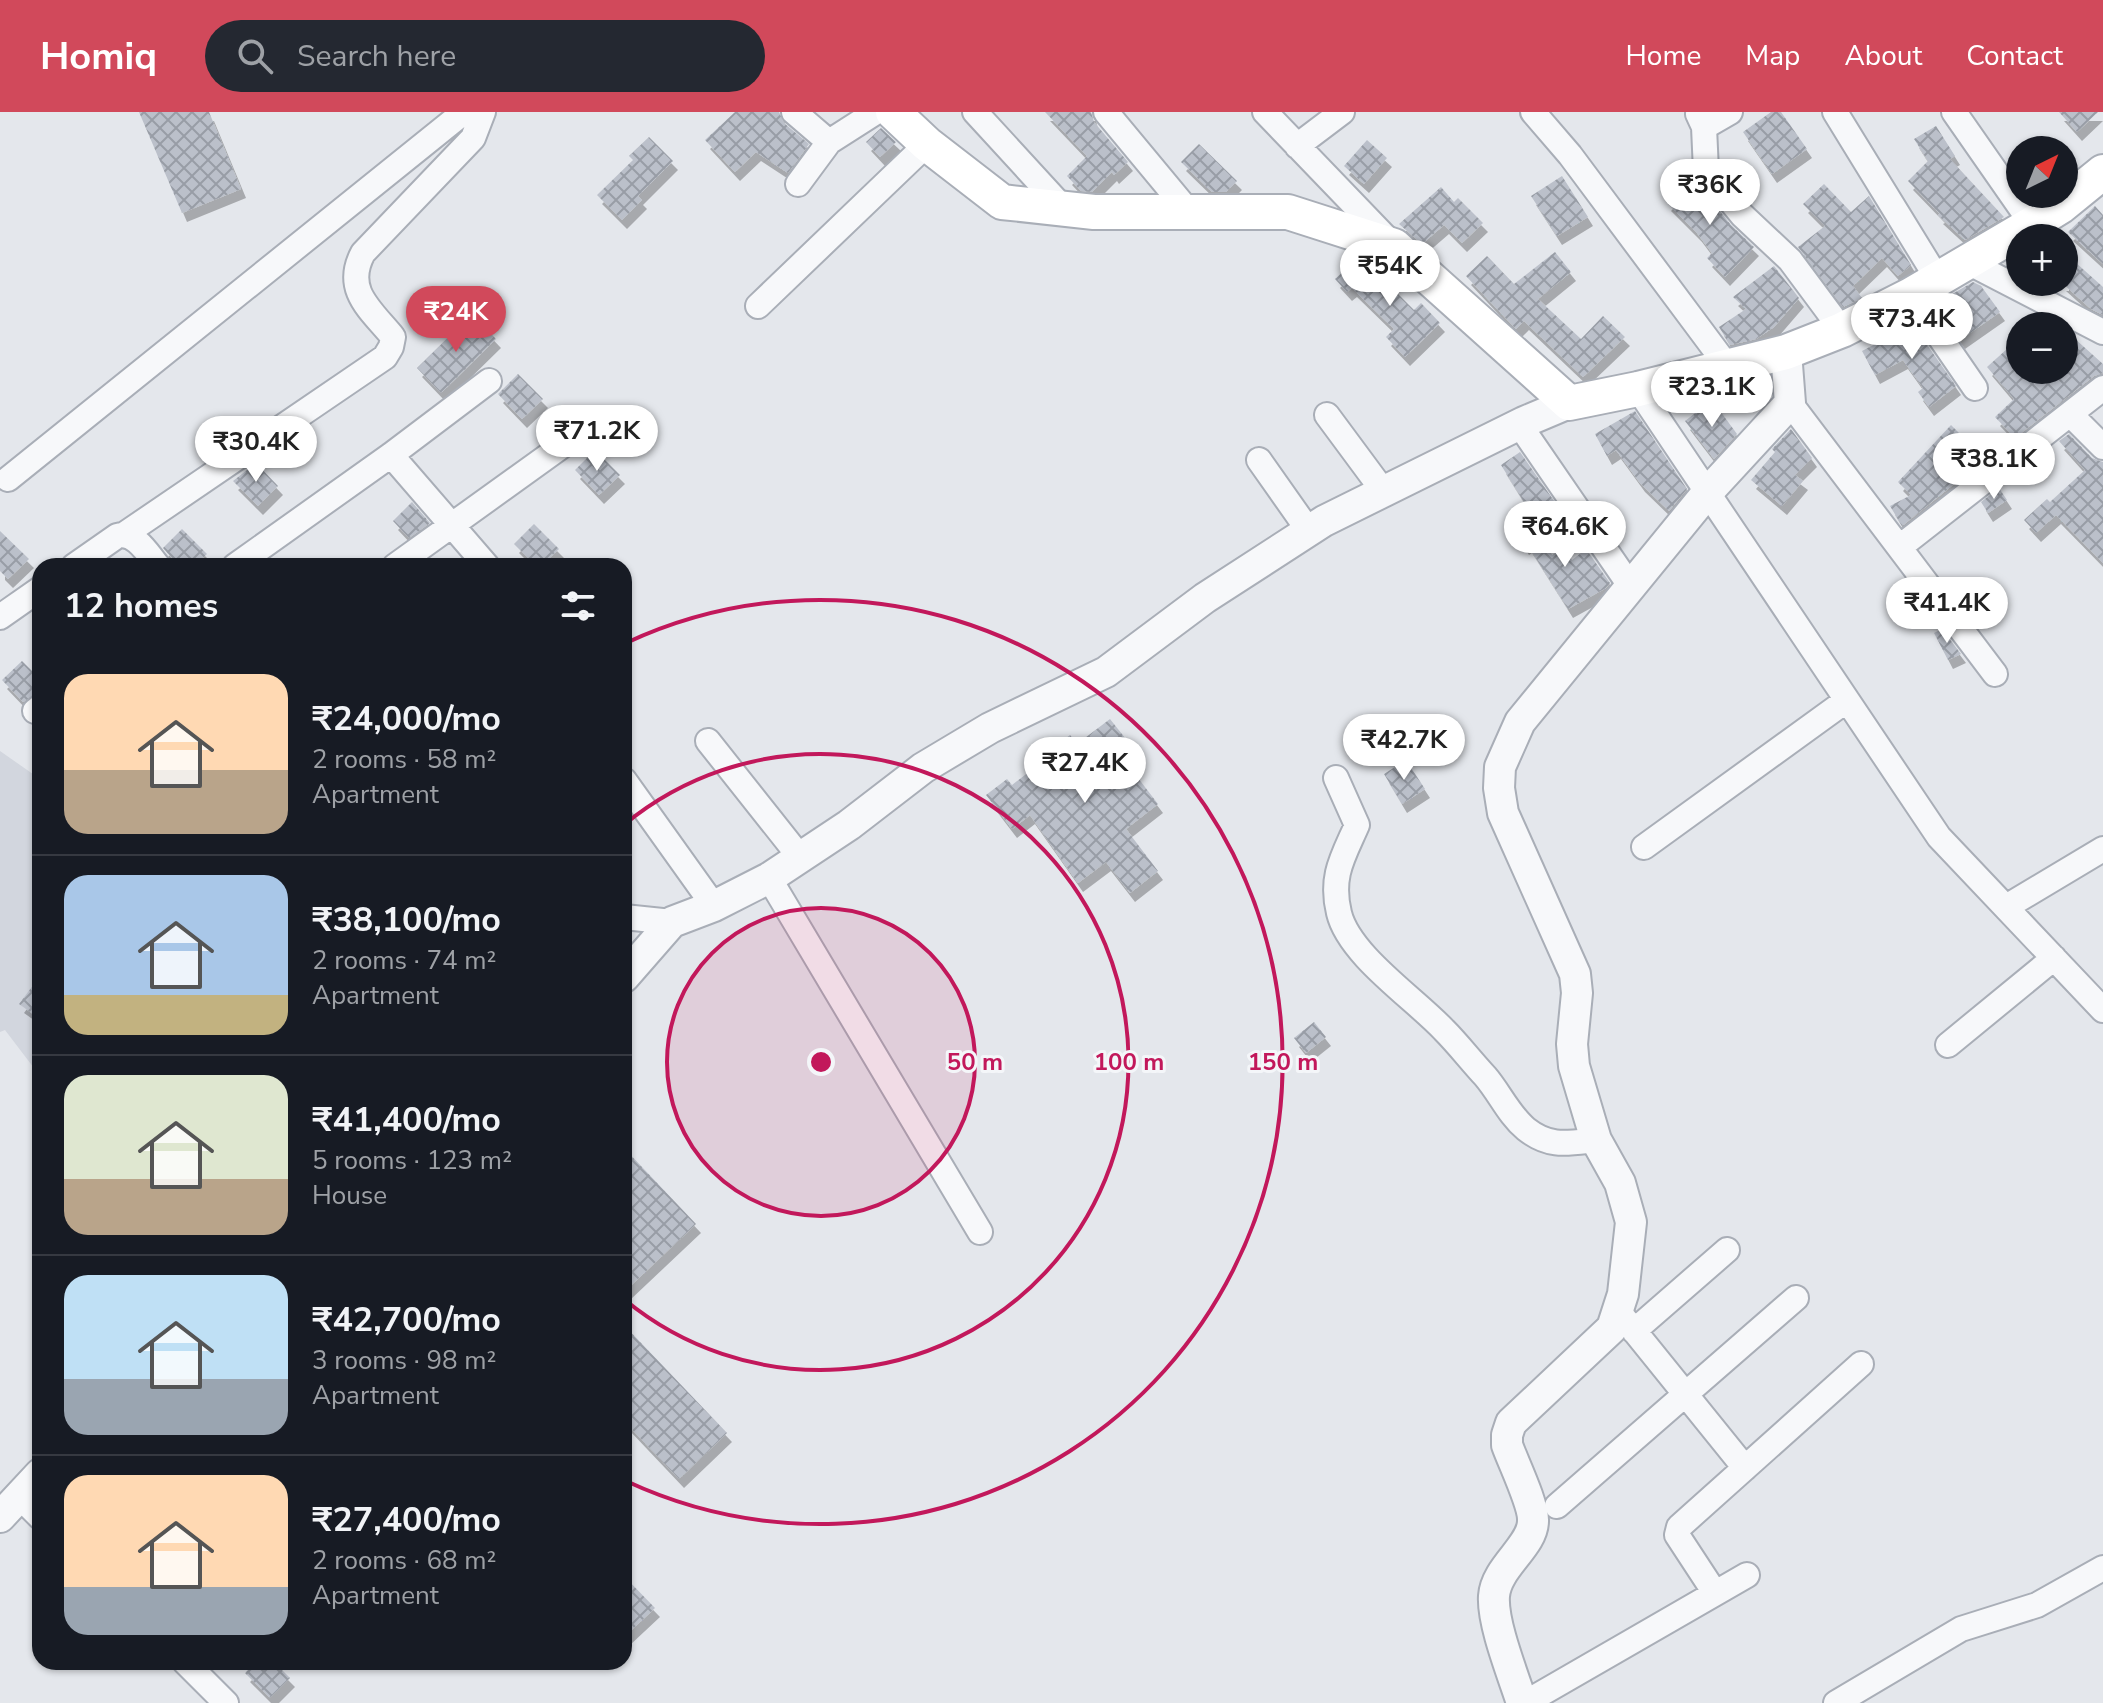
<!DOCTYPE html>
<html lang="en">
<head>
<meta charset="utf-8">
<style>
  :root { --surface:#171b24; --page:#242831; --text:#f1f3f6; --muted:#9ea1a6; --line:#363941; --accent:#d1495b }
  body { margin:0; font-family:"Nunito Sans",sans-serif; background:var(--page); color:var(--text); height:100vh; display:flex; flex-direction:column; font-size:30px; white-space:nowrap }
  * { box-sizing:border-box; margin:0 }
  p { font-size:26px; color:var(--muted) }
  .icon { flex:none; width:44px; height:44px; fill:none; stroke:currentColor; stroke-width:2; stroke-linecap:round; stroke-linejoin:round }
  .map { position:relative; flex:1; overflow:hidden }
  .sheet { position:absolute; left:32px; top:446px; width:600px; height:1112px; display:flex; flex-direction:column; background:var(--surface); border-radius:24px; box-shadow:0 2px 6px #0004 }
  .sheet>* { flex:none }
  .needle { width:52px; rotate:43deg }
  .tools { position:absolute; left:2006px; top:24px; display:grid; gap:16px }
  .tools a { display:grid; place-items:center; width:72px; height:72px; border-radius:50%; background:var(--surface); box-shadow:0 2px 6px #0004; font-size:40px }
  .price { position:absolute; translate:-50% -68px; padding:0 18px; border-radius:28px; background:#fff; color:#222; font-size:26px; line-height:52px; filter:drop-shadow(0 2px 4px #0008) }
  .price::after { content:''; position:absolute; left:50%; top:48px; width:24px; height:18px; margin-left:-12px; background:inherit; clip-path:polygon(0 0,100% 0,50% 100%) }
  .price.selected { background:var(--accent); color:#fff }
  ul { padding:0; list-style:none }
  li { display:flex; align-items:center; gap:24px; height:200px; padding:0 32px }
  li+li { border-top:2px solid var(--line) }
  li span { display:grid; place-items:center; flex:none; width:224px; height:160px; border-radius:24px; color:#555 }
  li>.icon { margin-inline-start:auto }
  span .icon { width:96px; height:96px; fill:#fffc; stroke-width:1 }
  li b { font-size:34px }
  h2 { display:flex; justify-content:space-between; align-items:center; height:96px; padding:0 32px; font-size:34px }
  header { display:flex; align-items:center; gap:48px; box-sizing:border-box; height:112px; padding:0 40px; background:var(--accent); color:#fff }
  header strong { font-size:38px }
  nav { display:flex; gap:44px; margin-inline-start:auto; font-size:28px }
  .search { width:560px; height:72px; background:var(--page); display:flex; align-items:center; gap:20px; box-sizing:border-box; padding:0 28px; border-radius:44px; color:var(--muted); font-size:30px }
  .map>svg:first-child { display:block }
</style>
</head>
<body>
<header>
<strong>Homiq</strong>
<div class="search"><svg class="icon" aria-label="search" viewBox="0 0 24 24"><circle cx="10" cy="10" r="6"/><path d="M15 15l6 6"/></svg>Search here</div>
<nav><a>Home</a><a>Map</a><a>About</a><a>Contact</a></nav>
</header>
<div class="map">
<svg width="2103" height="1591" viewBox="0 0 2103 1591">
  <defs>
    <pattern id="building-cross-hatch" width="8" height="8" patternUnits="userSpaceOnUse" patternTransform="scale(2)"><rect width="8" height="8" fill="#bbc0ca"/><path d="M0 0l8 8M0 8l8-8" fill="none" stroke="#989da6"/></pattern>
    <filter id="shadow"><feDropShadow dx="5" dy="9" stdDeviation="0" flood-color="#0004"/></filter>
  </defs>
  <rect width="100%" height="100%" fill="#e4e7ec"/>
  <!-- built -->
  <path fill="#d2d6de" d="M0,639L40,667V964L5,918L0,920Z"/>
  <!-- building -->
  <path fill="url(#building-cross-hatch)" filter="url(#shadow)" d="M139,0H209L241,77L182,101Z
    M735,0H779L784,11L809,32L788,61L756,40L735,60L705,28Z
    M1045,0H1091L1094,10L1128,50L1114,63L1112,60L1092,80L1081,79L1067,64L1087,44Z
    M1771,0H1781L1807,37L1772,62L1743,20Z
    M2059,0H2098L2077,20Z
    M1936,14L1955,44L1950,47L2004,105L1965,128L1938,103L1940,102L1908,69L1928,49L1914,27Z
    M881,16L896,30L880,45L866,30Z
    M649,25L673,49L638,84L642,88L622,108L597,83L633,48L629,44Z
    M1367,28L1387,46L1364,72L1344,54Z
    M1199,32L1237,69L1226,80H1212L1181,50Z
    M1562,64L1588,105L1557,124L1531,84Z
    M1693,66L1731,113L1754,135L1725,165L1707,146L1712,141L1697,121L1666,90L1686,70Z
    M1824,72L1851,100L1869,84L1911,153L1898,164L1882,146L1853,174L1862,186L1843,195L1798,135L1825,114L1803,92Z
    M1441,75L1454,90L1458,86L1483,111L1462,131L1444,113L1422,132L1399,112Z
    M2095,94L2103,103V152L2068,120Z
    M1555,140L1571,160L1538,187L1581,227L1603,204L1625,225L1583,265L1524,209L1516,217L1466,164L1487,144L1514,172Z
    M1355,148L1374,168L1379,163L1414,198L1421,191L1440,211L1405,245L1386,225L1394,217L1352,176L1347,180L1335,167Z
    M2075,150L2103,175V203L2091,197L2061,170H2064V163Z
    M1774,154L1799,186L1774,215L1756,227L1730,233L1719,215L1746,197L1733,185Z
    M1973,170L1981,174L2000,200L1960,228L1935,192Z
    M472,202L496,227L441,281L417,256Z
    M1909,207L1956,274L1929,295L1918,280L1923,276L1903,248L1875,263L1862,239L1900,219L1897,214Z
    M2064,217L2103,252V261L2094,264L2015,326L1995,305L2014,287L1987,255L2008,236L2020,251V258H2064Z
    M518,262L543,287L522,307L498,282Z
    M1712,288L1737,322L1714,347L1685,309Z
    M1635,299L1687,377L1669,399L1640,371L1616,338L1607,344L1595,322Z
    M1951,313L1985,347L1902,414L1890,394L1911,383L1898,370Z
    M1791,317L1812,346L1795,363L1803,369L1782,394L1751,368L1775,340L1772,337Z
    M2069,322L2092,346L2103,350V451L2056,403L2036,421L2024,408L2047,387L2050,390L2085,358L2059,329Z
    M595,338L620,363L599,383L575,358Z
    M1520,340L1559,396L1537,411L1501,353Z
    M256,351L278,374L258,394L233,369Z
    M1999,376L2007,388L1988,401L1981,390Z
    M412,390L430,411L409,426L393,409Z
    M1533,409L1552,443L1564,436L1572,448L1586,437L1610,471L1606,476L1568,497L1527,432L1524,434L1515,419Z
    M534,412L559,437L541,454H536L514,432Z
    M182,417L207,442L194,454H179L163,436Z
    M0,419L29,447L8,467L0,459Z
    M1942,517L1961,542L1948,548L1934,521Z
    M22,549L40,567V580L23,590L2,568Z
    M1110,607L1133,636L1122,645L1158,692L1126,717L1158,759L1130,781L1106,750L1078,771L1030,703L1012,717L986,683L1007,667L1012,673L1043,649L1041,645L1070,623L1077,632Z
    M1406,648L1425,677L1402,692L1384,662Z
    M40,864V907L19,892Z
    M1314,910L1326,925L1306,941L1294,926Z
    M624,1036L696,1112L624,1180Z
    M624,1213L727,1321L679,1367L624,1309Z
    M624,1464L655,1496L624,1525Z
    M256,1550H274L290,1566L270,1586L245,1561Z"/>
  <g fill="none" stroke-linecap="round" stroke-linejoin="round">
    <!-- minor casing -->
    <g stroke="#a9aeb7" stroke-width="28">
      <path id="minor" d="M794,0L829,30L876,0
        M975,0L1064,97
        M1106,0L1189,100
        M1265,0L1391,131
        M1533,0L1570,43L1728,255
        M1835,0L1937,166
        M1954,0L2032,112
        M1698,2L1704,15L1730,0
        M1704,15L1706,59L1742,103L1790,148L1842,218
        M1297,34L1342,0
        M798,72L829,30
        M1968,150L2103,220
        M1911,183L1975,276
        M758,194L927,32
        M1638,277L1939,725L2103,898
        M1790,291L1995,562
        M1327,303L1384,380
        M2071,303L2103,335
        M1519,312L1631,475
        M391,343L487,454
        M1259,348L1309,419
        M8,367L464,0
        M125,422L385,245L391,235L393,225C371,198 343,178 363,141L473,26L483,0
        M1901,434L2103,276
        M74,454L117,424C135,419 148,442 158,454
        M235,454L391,343L489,269
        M395,454L598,308
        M0,505L40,477
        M35,599L40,595
        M708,629L800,745
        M1336,666L1357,713C1343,745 1330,764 1339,801C1349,843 1414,886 1444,918C1458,932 1471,949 1485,964C1499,980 1509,1003 1526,1017C1550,1036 1568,1031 1596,1028
        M624,668L714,794
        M1644,735L1847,588
        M769,766L980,1120
        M2006,795L2103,737
        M624,805L672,810
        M1948,933L2054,846
        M1619,1200L1745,1356
        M1634,1219L1727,1138
        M19,1384L40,1405
        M1557,1394L1796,1186
        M1715,1481L1677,1423L1679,1415L1861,1252
        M185,1550L226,1591
        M1525,1591L1747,1463
        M1836,1591L1961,1517L2037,1493L2103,1456"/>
    </g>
    <!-- tertiary casing -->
    <g stroke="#a9aeb7" stroke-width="34">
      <path id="tertiary" d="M624,865L672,810L714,794L769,766L849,713L923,656L990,616L1106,560L1205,486L1324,409L1524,310L1569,291
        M0,1405L40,1362
        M1522,1591C1513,1563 1492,1511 1494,1484C1496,1455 1533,1434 1533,1409C1534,1393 1513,1350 1507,1333V1323L1511,1311L1612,1216L1623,1182L1631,1110L1620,1071L1596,1028L1574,954L1572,932L1577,881L1575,862L1503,701L1499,676L1500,655L1520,610L1707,381L1790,291L1786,240"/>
    </g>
    <!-- secondary casing -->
    <g stroke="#a9aeb7" stroke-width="38">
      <path id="secondary" d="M893,0L927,32L1002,90L1094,100H1288L1394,134L1569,291L1638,277L1786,240L1842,218L1911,183L2032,112L2061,94L2103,60"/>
    </g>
    <!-- minor -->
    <use href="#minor" stroke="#f7f8fa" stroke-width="24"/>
    <!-- tertiary -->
    <use href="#tertiary" stroke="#f7f8fa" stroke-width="30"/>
    <!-- secondary -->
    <use href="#secondary" stroke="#fff" stroke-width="34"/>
  </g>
  <!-- distance rings -->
  <circle cx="821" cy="950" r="154" fill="#c2185b" fill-opacity=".12"/>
  <g fill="none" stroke="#c2185b" stroke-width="4">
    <circle cx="821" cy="950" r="154"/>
    <path d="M625 712A308 308 0 1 1 625 1188"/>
    <path d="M626 531A462 462 0 1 1 626 1369"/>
  </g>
  <circle cx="821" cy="950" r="12" fill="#c2185b" stroke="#f4f6f9" stroke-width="4"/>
  <g font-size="24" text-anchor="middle" font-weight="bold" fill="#c2185b" stroke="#f4f6f9" stroke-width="6" stroke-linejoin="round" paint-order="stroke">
    <text x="975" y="958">50 m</text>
    <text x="1129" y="958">100 m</text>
    <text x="1283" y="958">150 m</text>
  </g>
</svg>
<div class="tools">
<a><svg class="needle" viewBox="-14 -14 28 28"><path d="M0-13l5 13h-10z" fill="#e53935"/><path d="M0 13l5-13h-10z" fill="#9ea1a6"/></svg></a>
<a>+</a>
<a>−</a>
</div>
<b class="price" style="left:1710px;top:115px">₹36K</b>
<b class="price" style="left:1390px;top:196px">₹54K</b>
<b class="price selected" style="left:456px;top:242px">₹24K</b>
<b class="price" style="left:1912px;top:249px">₹73.4K</b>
<b class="price" style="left:1712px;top:317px">₹23.1K</b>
<b class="price" style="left:597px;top:361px">₹71.2K</b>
<b class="price" style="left:256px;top:372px">₹30.4K</b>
<b class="price" style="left:1994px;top:389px">₹38.1K</b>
<b class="price" style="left:1565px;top:457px">₹64.6K</b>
<b class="price" style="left:1947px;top:533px">₹41.4K</b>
<b class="price" style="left:1404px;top:670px">₹42.7K</b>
<b class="price" style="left:1085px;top:693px">₹27.4K</b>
<section class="sheet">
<h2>12 homes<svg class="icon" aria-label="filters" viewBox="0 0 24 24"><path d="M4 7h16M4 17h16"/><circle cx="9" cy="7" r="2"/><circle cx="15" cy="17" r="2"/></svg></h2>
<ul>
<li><span style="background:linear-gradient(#ffd9b3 60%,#b9a48a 0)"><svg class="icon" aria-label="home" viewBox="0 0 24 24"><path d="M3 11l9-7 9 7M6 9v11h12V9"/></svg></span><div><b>₹24,000/mo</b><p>2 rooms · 58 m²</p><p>Apartment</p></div></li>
<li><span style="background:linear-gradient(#a9c7e8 75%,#c2b280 0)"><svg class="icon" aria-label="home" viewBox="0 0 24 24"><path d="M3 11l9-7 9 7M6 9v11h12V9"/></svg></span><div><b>₹38,100/mo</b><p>2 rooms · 74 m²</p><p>Apartment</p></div></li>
<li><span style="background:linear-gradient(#dfe7d0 65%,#b9a48a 0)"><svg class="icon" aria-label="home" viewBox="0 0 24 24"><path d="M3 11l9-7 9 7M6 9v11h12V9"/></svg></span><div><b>₹41,400/mo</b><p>5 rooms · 123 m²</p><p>House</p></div></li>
<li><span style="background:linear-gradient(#bfe0f5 65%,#9aa5b1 0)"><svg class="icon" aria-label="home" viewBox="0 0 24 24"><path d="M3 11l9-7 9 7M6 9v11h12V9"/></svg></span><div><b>₹42,700/mo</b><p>3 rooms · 98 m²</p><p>Apartment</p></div></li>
<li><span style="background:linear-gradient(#ffd9b3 70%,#9aa5b1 0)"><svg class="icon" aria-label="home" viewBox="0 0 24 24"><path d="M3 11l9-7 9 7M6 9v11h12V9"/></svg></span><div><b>₹27,400/mo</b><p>2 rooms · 68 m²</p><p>Apartment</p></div></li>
</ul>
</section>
</div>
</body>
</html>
